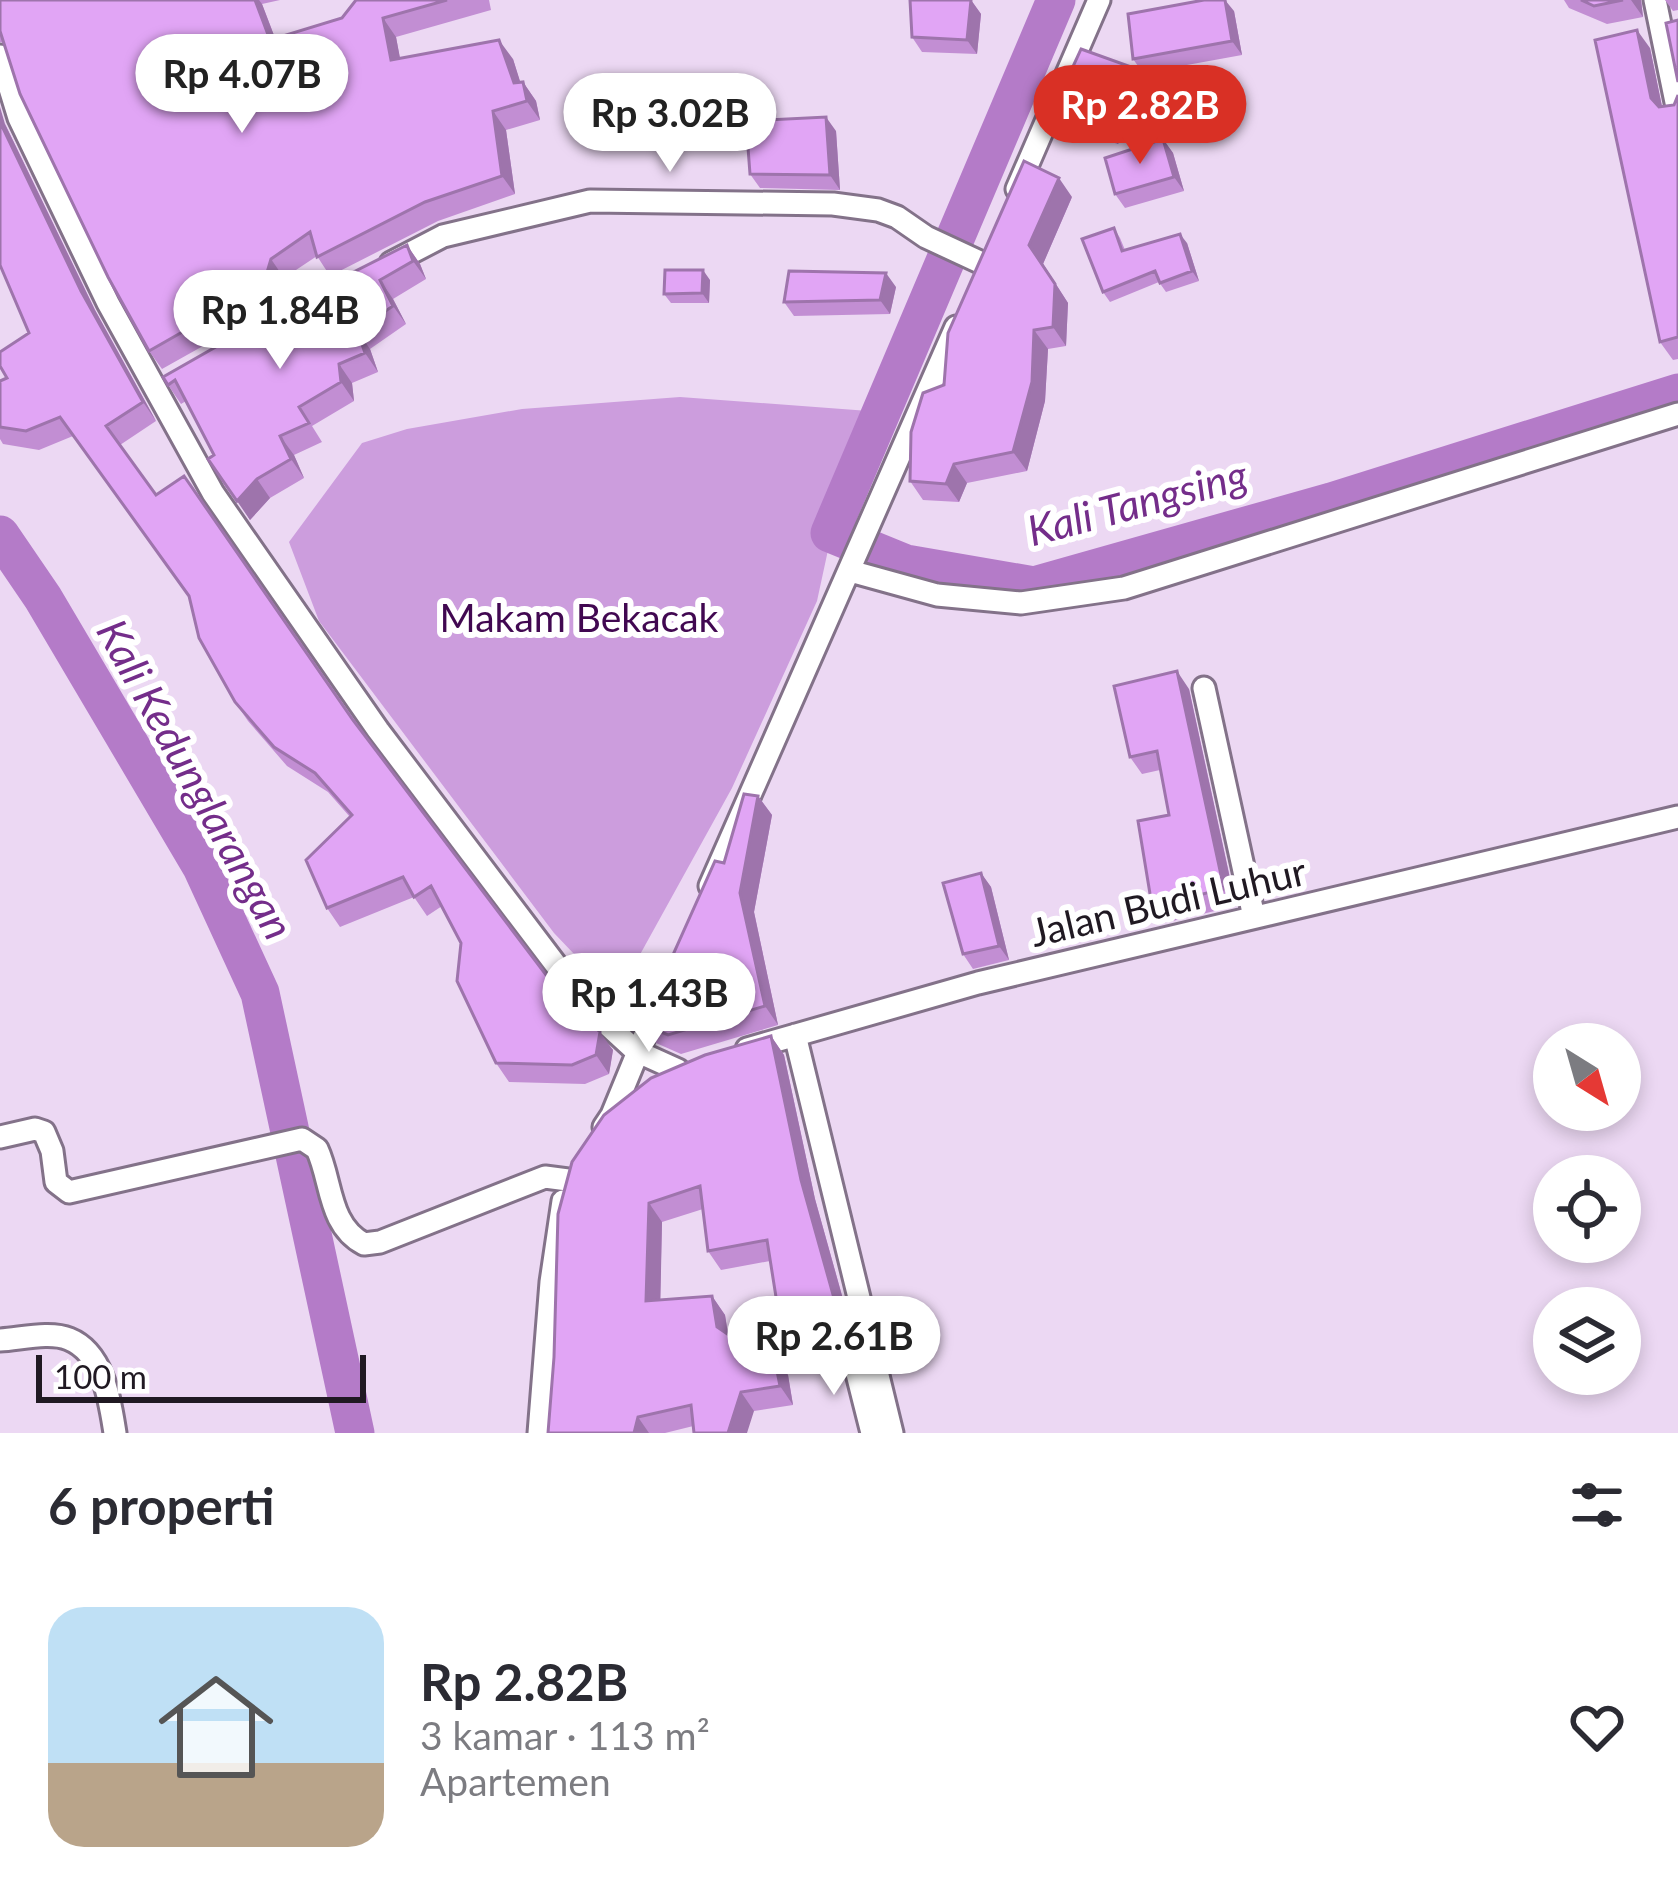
<!DOCTYPE html>
<html lang="id">
<head>
<meta charset="utf-8">
<style>
  :root { --surface:#fff; --page:#f2f2f3; --text:#2b2b33; --muted:#7c7c81; --accent:#d93025 }
  body { margin:0; font-family:Lato,sans-serif; background:var(--page); color:var(--text); height:100vh; display:flex; flex-direction:column; font-size:45px; white-space:nowrap }
  * { box-sizing:border-box; margin:0 }
  p { font-size:39px; color:var(--muted) }
  .icon { flex:none; width:66px; height:66px; fill:none; stroke:currentColor; stroke-width:2; stroke-linecap:round; stroke-linejoin:round }
  .map { position:relative; height:1433px; overflow:hidden }
  .side { display:flex; flex-direction:column; background:var(--surface); flex:1 }
  .side>* { flex:none }
  .needle { width:78px; rotate:143deg }
  .tools { position:absolute; left:1533px; top:1023px; display:grid; gap:24px }
  .tools a { display:grid; place-items:center; width:108px; height:108px; border-radius:50%; background:var(--surface); box-shadow:0 6px 18px #0003; font-size:60px }
  .scale { position:absolute; left:36px; bottom:30px; width:330px; box-sizing:border-box; padding-left:12px; border:6px solid #201922; border-top:0; font-size:33px; line-height:42px; white-space:nowrap; color:#201922; -webkit-text-stroke:9px #fff; paint-order:stroke }
  .price { position:absolute; translate:-50% -102px; padding:0 27px; border-radius:42px; background:#fff; color:#222; font-size:39px; line-height:78px; filter:drop-shadow(0 3px 6px #0008) }
  .price::after { content:''; position:absolute; left:50%; top:72px; width:36px; height:27px; margin-left:-18px; background:inherit; clip-path:polygon(0 0,100% 0,50% 100%) }
  .price.selected { background:var(--accent); color:#fff }
  ul { padding:0; list-style:none }
  li { display:flex; align-items:center; gap:36px; height:300px; padding:0 48px }
  li span { display:grid; place-items:center; flex:none; width:336px; height:240px; border-radius:36px; color:#555 }
  li>.icon { margin-inline-start:auto }
  span .icon { width:144px; height:144px; fill:#fffc; stroke-width:1 }
  li b { font-size:51px }
  h2 { display:flex; justify-content:space-between; align-items:center; height:144px; padding:0 48px; font-size:51px }
  .map>svg:first-child { display:block }
</style>
</head>
<body>
<div class="map">
<svg width="1678" height="1433" viewBox="0 0 1678 1433">
  <rect width="100%" height="100%" fill="#ecd8f3"/>
  <!-- green -->
  <path fill="#cc9ddd" d="M680,397L882,412L833,527L817,601L732,788L616,998L554,933L319,621L289,542L362,443L407,429L522,409Z"/>
  <g fill="none" stroke-linecap="round" stroke-linejoin="round">
    <!-- river -->
    <path stroke="#b47bc8" stroke-width="39" d="M1056,0L830,533L906,564L1034,586L1331,502L1678,393
      M0,535L43,598L202,867L260,993L355,1433"/>
    <!-- minor casing -->
    <g stroke="#837289" stroke-width="27">
      <path id="minor" d="M1655,0L1678,112
        M0,56L19,118L108,303L213,493L378,730L587,1006L636,1051L678,1070
        M1017,189L1099,0
        M391,263L443,236L590,201L833,204L878,210L897,217L926,237L984,264
        M850,571L937,595L1021,603L1124,588L1678,414
        M1204,688L1254,917
        M710,886L956,327
        M795,1035L892,1433
        M747,1049L978,983L1678,817
        M604,1127L612,1115L656,1008
        M0,1137L35,1129L44,1132L52,1151L56,1182L69,1192L302,1139L317,1149C332,1181 328,1225 364,1244L380,1242L545,1177L568,1180
        M0,1340C20,1339 50,1331 69,1339C104,1353 110,1402 115,1433
        M851,1350L872,1433
        M539,1433L551,1282L563,1201"/>
    </g>
    <!-- minor -->
    <use href="#minor" stroke="#fff" stroke-width="21"/>
  </g>
  <!-- wall -->
  <path fill="#c28ed3" d="M0,0H280L262,4L275,38L342,18L356,0H489L491,10L396,37L400,59H513L520,82H523L536,101L540,120L506,130L515,194L438,221L330,276L317,256L284,278L276,305L162,369L149,351L4,43L0,42Z
    M971,0L981,14L977,54L922,52L912,37Z
    M1564,0H1641L1643,17L1607,24L1569,8Z
    M1665,0H1678V10L1673,11Z
    M1234,11L1242,55L1143,73L1133,59Z
    M1650,48L1662,107L1674,105L1678,95V359L1673,360L1660,342Z
    M1147,84L1118,144L1062,127L1052,112Z
    M5,124L95,310L156,421L120,445L156,495L355,722L562,996L613,1050L609,1074L585,1084L509,1082L496,1063L461,943L442,906L427,916L414,897L340,927L327,908L350,817L328,792L287,766L248,721L235,702L190,597L73,436L39,450L3,444L0,439V381L7,378L29,333Z
    M836,131L840,190L760,188L750,174Z
    M1163,139L1173,153L1184,191L1125,208L1115,194Z
    M1072,197L1043,264L1068,303L1066,346L1048,349L1045,401L1027,471L967,483L959,502L923,500L910,481L944,385Z
    M1114,228L1120,238L1125,250L1187,243L1199,281L1166,292L1159,282L1110,302L1103,292Z
    M407,245L420,264L426,279L393,299L406,324L370,349L378,372L352,383L354,401L312,426L322,442L294,455L304,478L270,498L250,520L186,401L181,404L168,385Z
    M710,280L709,303H671L664,294Z
    M896,287L890,314L794,316L784,302Z
    M1189,689L1236,906L1164,923L1152,906L1169,815L1160,770L1142,774L1130,757Z
    M758,796L772,815L754,912L778,1025L681,1054L656,1043L642,1024Z
    M981,873L991,887L1009,960L973,969L963,954Z
    M771,1036L784,1055L815,1199L853,1335L841,1339L836,1347L843,1380L829,1384L815,1365L807,1333L792,1334L779,1316L770,1261L721,1270L708,1251L703,1209L662,1222L660,1300L712,1296L725,1315L728,1335L736,1340L774,1356L788,1375L793,1405L754,1411L665,1433H548L554,1357L558,1214Z"/>
  <!-- shaded-wall -->
  <path fill="#9e74ac" d="M255,0H259L262,4L283,59L270,40Z
    M971,0L981,14L977,54L967,40Z
    M1225,0L1234,11L1242,55L1232,41Z
    M1631,0H1641L1643,17Z
    M383,18L396,37L404,79L391,60Z
    M1637,30L1650,48L1664,116L1651,98Z
    M499,40L513,59L526,100L523,82L536,101L540,120L514,83Z
    M1137,69L1147,84L1118,144L1108,130Z
    M0,107L5,124L95,310L156,421L143,402L81,291L0,122Z
    M493,111L506,130L515,194L502,176Z
    M826,117L836,131L840,190L830,175Z
    M1163,139L1173,153L1184,191L1174,177Z
    M1059,178L1072,197L1043,264L1068,303L1066,346L1053,327L1029,245Z
    M1180,234L1187,243L1199,281L1192,271Z
    M407,245L420,264L426,279L413,261Z
    M271,259L284,278L276,305L263,286Z
    M703,270L710,280L709,303L702,293Z
    M886,273L896,287L890,314L880,300Z
    M380,280L393,299L406,324L393,306Z
    M357,330L370,349L378,372L365,353Z
    M1034,330L1048,349L1045,401L1027,471L1013,452Z
    M339,364L352,383L354,401L341,382Z
    M280,436L294,455L304,478L291,459Z
    M954,464L967,483L959,502L946,484Z
    M257,479L270,498L250,520L237,501Z
    M1177,671L1189,689L1236,906L1224,889Z
    M758,796L772,815L754,912L778,1025L765,1006L740,893Z
    M981,873L991,887L1009,960L999,946Z
    M600,1032L613,1050L609,1074L596,1055Z
    M771,1036L784,1055L815,1199L853,1335L839,1316L801,1180Z
    M649,1203L662,1222L660,1320L646,1301Z
    M712,1296L725,1315L730,1346L717,1327Z
    M828,1320L841,1339L836,1347L843,1380L830,1361L823,1328Z
    M774,1356L788,1375L793,1405L780,1386Z
    M741,1392L754,1411L747,1433H728Z
    M638,1417L649,1433H634Z"/>
  <!-- building -->
  <path fill="#e1a5f5" stroke="#9e74ac" stroke-width="3" d="M0,0H255L270,40L342,18L356,0H447L383,18L391,60L499,40L514,83L523,82L527,101L493,111L502,176L425,202L317,257L310,232L271,259L263,286L149,351L108,277L20,94L0,31Z
    M910,0H971L967,40L912,37Z
    M1204,0H1225L1232,41L1133,59L1128,14Z
    M1581,0H1623L1594,6Z
    M1678,20V82L1666,23Z
    M1637,30L1651,98L1659,107L1674,105L1678,95V337L1660,342L1595,40Z
    M1081,49L1137,69L1108,130L1052,112Z
    M826,117L830,175L750,174L746,121Z
    M0,122L81,291L143,402L106,426L156,495L184,476L353,720L562,996L600,1032L596,1055L572,1065L496,1063L457,981L461,943L431,886L414,897L403,877L327,908L306,860L352,815L315,773L274,747L235,702L199,638L189,596L60,417L26,431L0,427V381L7,378L0,366V352L29,333L0,265Z
    M1163,139L1174,177L1115,194L1105,158Z
    M1024,161L1059,178L1029,245L1055,284L1053,327L1034,330L1032,382L1013,452L954,464L946,484L910,481L911,432L923,393L944,385L948,333Z
    M1114,228L1122,251L1180,234L1192,271L1160,283L1155,271L1103,292L1082,239Z
    M407,245L413,261L380,280L393,306L357,330L365,353L339,364L341,382L299,407L309,423L280,436L291,459L257,479L237,501L208,459L214,455L175,380L168,385L163,377L300,299Z
    M665,270H703L702,293L664,294Z
    M789,271L886,273L880,300L784,302Z
    M1177,671L1224,889L1152,906L1138,821L1169,815L1157,751L1130,757L1114,686Z
    M744,794L758,796L740,893L765,1006L668,1035L642,1024L715,861L724,863Z
    M981,873L999,946L963,954L943,883Z
    M771,1036L801,1180L839,1316L828,1320L823,1328L830,1361L815,1365L802,1314L779,1316L767,1240L708,1251L700,1186L649,1203L646,1301L712,1296L717,1327L736,1340L774,1356L780,1386L741,1392L728,1433H694L691,1405L638,1417L634,1433H548L554,1357L558,1214L572,1162L604,1115L651,1078L705,1055Z"/>
  <g text-anchor="middle" dominant-baseline="central" stroke-width="12" stroke-linejoin="round" paint-order="stroke">
    <!-- park labels -->
    <g font-size="39" fill="#410851" stroke="#fff">
      <text x="579" y="617">Makam Bekacak</text>
    </g>
    <!-- street labels -->
    <g font-size="39" fill="#201922" stroke="#fff">
      <text transform="translate(1168 901) rotate(-13)">Jalan Budi Luhur</text>
    </g>
    <!-- water labels -->
    <g font-size="42" font-style="italic" fill="#742d8a" stroke="#fff">
      <text transform="translate(1137 502) rotate(-15)">Kali Tangsing</text>
      <text transform="translate(196 779) rotate(61)">Kali Kedunglarangan</text>
    </g>
  </g>
</svg>
<div class="tools">
<a><svg class="needle" viewBox="-14 -14 28 28"><path d="M0-13l5 13h-10z" fill="#e53935"/><path d="M0 13l5-13h-10z" fill="#7c7c81"/></svg></a>
<a><svg class="icon" aria-label="locate" viewBox="0 0 24 24"><circle cx="12" cy="12" r="6"/><path d="M12 2v4M12 18v4M2 12h4M18 12h4"/></svg></a>
<a><svg class="icon" aria-label="layers" viewBox="0 0 24 24"><path d="M12 4l9 5-9 5-9-5zM3 14l9 5 9-5"/></svg></a>
</div>
<div class="scale">100 m</div>
<b class="price" style="left:242px;top:136px">Rp 4.07B</b>
<b class="price selected" style="left:1140px;top:167px">Rp 2.82B</b>
<b class="price" style="left:670px;top:175px">Rp 3.02B</b>
<b class="price" style="left:280px;top:372px">Rp 1.84B</b>
<b class="price" style="left:649px;top:1055px">Rp 1.43B</b>
<b class="price" style="left:834px;top:1398px">Rp 2.61B</b>
</div>
<section class="side">
<h2>6 properti<svg class="icon" aria-label="filters" viewBox="0 0 24 24"><path d="M4 7h16M4 17h16"/><circle cx="9" cy="7" r="2"/><circle cx="15" cy="17" r="2"/></svg></h2>
<ul>
<li><span style="background:linear-gradient(#bfe0f5 65%,#b9a48a 0)"><svg class="icon" aria-label="home" viewBox="0 0 24 24"><path d="M3 11l9-7 9 7M6 9v11h12V9"/></svg></span><div><b>Rp 2.82B</b><p>3 kamar · 113 m²</p><p>Apartemen</p></div><svg class="icon" aria-label="heart" viewBox="0 0 24 24"><path d="M12 20l-8-8c-3-5 5-10 8-4 3-6 11-1 8 4z"/></svg></li>
</ul>
</section>
</body>
</html>
